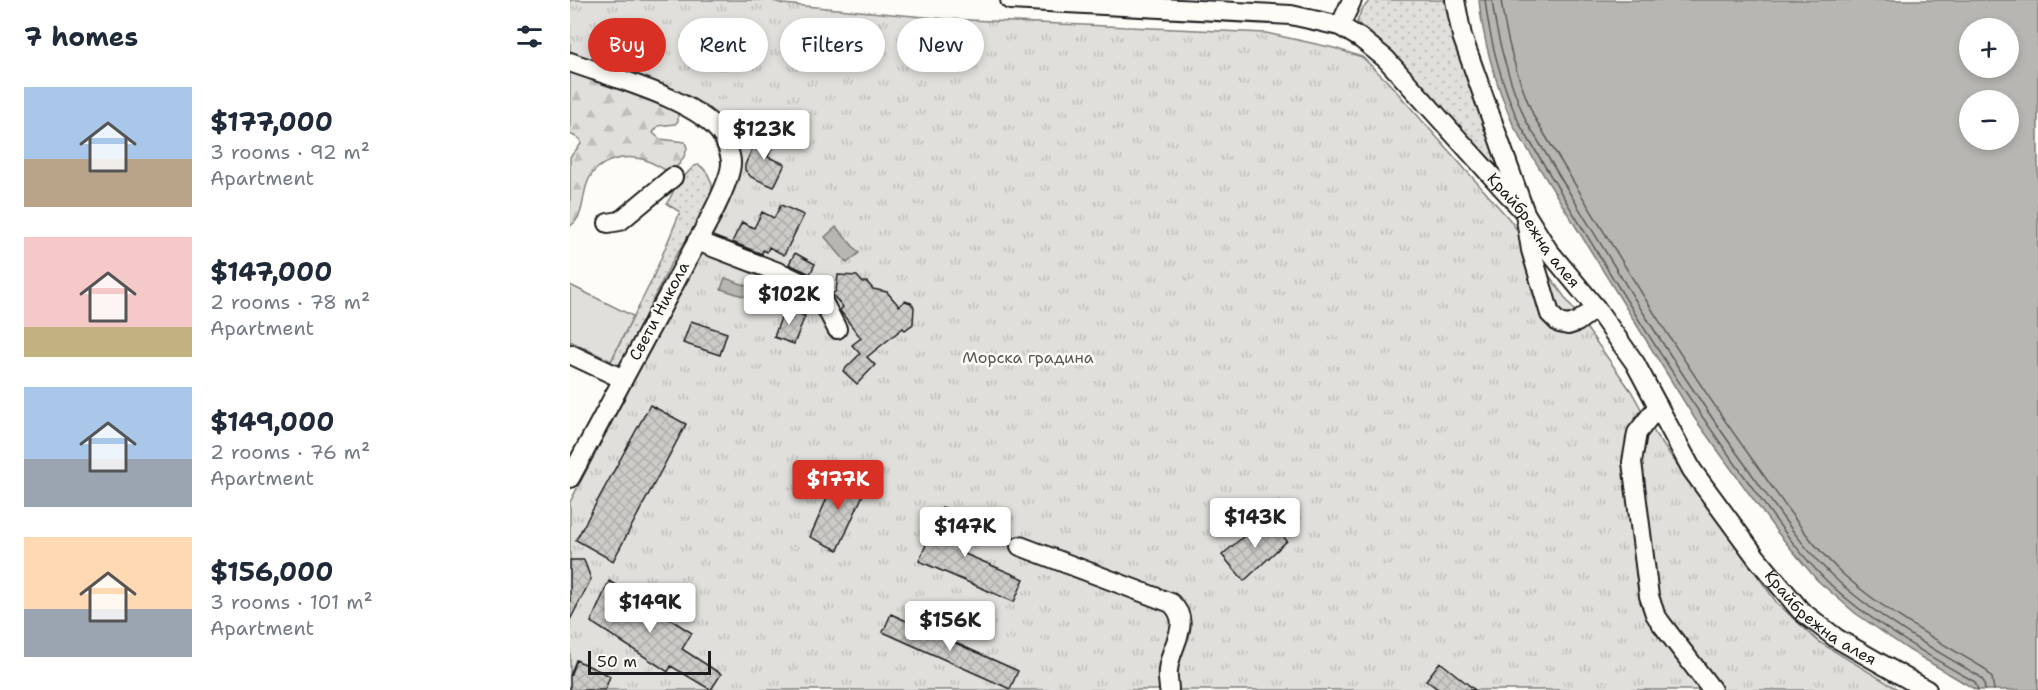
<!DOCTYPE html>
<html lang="en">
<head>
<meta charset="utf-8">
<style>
  :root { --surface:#fff; --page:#f6f6f7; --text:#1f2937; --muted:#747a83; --accent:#d93025 }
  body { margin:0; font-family:"Shantell Sans",sans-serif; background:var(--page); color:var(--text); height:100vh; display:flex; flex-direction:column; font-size:22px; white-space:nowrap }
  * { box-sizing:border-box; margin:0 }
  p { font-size:20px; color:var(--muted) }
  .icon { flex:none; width:33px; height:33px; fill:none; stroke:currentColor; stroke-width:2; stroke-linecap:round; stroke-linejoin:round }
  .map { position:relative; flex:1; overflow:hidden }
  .drawer { display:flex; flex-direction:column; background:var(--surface); width:570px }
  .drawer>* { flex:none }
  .guide { position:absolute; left:18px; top:18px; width:570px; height:54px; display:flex; gap:12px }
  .controls { position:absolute; left:1389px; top:18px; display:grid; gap:12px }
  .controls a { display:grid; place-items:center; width:60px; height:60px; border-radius:50%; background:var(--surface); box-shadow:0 3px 9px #0003; font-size:30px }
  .scale { position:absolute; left:18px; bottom:15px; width:123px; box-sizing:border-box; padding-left:6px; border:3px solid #1c1c1c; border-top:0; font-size:16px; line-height:21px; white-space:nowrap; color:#1c1c1c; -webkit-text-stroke:4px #fdfcf7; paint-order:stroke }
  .price { position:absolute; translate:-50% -51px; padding:0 14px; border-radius:6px; background:#fff; color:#222; font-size:20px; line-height:39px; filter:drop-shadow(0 2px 3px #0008) }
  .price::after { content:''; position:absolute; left:50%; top:36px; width:18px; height:14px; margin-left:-9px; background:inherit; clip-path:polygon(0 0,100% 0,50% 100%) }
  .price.on { background:var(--accent); color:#fff }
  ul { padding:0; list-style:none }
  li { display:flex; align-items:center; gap:18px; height:150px; padding:0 24px }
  li span { display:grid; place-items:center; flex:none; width:168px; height:120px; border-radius:0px; color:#555 }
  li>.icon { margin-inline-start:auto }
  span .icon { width:72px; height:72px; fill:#fffc; stroke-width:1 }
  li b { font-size:26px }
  h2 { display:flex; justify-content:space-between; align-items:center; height:72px; padding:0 24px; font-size:26px }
  .pill { padding:0 21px; border-radius:27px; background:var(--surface); box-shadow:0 3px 9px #0003; font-size:21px; line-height:54px }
  .pill.on { background:var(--accent); color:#fff }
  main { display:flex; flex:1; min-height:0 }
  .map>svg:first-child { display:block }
</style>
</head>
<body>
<main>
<section class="drawer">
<h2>7 homes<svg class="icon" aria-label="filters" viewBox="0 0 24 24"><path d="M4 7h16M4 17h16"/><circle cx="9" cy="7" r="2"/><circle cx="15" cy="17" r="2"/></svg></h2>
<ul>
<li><span style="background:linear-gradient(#a9c7e8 60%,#b9a48a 0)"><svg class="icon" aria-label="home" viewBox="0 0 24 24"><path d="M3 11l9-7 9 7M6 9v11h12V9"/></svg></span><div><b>$177,000</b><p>3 rooms · 92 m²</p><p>Apartment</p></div></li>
<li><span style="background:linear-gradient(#f6c9c9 75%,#c2b280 0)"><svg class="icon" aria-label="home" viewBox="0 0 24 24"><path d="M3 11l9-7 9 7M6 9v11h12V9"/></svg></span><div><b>$147,000</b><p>2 rooms · 78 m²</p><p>Apartment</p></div></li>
<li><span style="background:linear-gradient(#a9c7e8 60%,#9aa5b1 0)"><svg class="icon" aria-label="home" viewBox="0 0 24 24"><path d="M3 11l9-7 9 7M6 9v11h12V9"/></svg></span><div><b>$149,000</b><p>2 rooms · 76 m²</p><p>Apartment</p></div></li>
<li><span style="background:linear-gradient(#ffd9b3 60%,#9aa5b1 0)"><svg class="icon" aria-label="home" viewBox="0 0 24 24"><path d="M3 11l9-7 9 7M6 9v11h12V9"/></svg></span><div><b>$156,000</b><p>3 rooms · 101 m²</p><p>Apartment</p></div></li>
</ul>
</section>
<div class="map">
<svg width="1468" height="690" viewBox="0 0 1468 690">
  <defs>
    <pattern id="grass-dots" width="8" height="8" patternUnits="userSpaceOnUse" patternTransform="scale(1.5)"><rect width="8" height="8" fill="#e0dfdb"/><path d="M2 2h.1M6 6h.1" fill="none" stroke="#c0bfbb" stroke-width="1.8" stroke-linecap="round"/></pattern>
    <pattern id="forest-firs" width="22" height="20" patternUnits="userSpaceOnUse" patternTransform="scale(1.5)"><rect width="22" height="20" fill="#e0dfdb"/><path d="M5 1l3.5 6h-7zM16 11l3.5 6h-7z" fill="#c0bfbb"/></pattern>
    <pattern id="park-tufts" width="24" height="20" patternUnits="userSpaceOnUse" patternTransform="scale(1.5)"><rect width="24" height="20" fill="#e0dfdb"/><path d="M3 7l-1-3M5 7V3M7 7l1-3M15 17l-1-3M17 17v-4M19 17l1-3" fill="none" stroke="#c0bfbb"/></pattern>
    <pattern id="building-cross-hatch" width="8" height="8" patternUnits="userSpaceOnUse" patternTransform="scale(1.5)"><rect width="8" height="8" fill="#cccbc8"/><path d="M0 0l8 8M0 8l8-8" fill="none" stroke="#afaeab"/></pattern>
  </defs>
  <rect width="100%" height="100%" fill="#fdfcf7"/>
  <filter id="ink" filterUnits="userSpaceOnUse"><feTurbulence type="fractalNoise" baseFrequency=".0167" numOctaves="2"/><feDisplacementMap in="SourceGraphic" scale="12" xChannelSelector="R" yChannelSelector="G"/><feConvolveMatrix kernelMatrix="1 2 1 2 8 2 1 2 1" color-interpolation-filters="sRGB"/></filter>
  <g filter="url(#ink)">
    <!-- grass -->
    <path fill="url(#grass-dots)" stroke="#7e7e7c" stroke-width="1.5" d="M800,0H875L893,67L926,160V168L810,44L787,22L791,11Z
      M129,165C137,170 144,183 142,193C139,215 113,241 103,260C85,294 69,329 52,363L40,367L0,349V341L41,361L82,280L110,212L97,204L107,184L124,166Z"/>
    <!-- forest -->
    <path fill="url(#forest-firs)" stroke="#7e7e7c" stroke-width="1.5" d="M0,65L104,108L108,113V121L105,124L88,126L83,133L90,139L115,142L117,148C114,159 109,169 97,171C89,167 81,161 72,159C51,154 24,162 17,184C12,197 14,218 0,226V157L11,144L10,139L0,134Z"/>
    <!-- park -->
    <path fill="url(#park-tufts)" stroke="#7e7e7c" stroke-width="1.5" d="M0,0H201L213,4L376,19L696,33L764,48L792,57L818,82L940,220L1061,391L1086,435L1207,603L1249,642L1329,690H0V502L89,332L161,189L167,151L122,103L0,51Z"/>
    <!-- pitch -->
    <path fill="#e0dfdb" stroke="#7e7e7c" stroke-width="1.5" d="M0,285L63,316L41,361L0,341Z"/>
    <!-- water -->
    <path fill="#b7b6b2" stroke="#797876" stroke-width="1.5" fill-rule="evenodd" d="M909,0H1468V690H1406L1339,650L1285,613L1247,580L1207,532L1125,419L944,127C927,87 913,44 909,0ZM1438,28V68H1400V28ZM1438,100V140H1400V100Z
      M266,227L289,253L277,263L255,237Z
      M155,278L180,287L176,297L151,289Z"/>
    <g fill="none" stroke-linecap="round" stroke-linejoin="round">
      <!-- shore -->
      <path stroke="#5a5a58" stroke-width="1.5" d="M915,0C920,43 932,85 950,125C1021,242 1091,362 1172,473C1200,512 1227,553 1262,586C1302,623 1358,656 1405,682L1408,690
        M922,0C927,42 940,83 956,121C1028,239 1098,359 1179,470C1206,508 1235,552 1270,583C1312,620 1361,648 1409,676L1414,682L1415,690
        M931,0C936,40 948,80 964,117C1036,235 1106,354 1187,466C1214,503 1240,545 1275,576C1317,613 1367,640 1415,669L1422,678L1424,690"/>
    </g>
    <!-- building -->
    <path fill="url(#building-cross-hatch)" stroke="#1c1c1c" stroke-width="1.5" d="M204,132L205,141L198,157L215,164L204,187L181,177L175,170V165L189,134Z
      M211,205L234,215L214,255L199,247L197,252L193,250L192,254L162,242L172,222L184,228L192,212L204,218Z
      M225,253L245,264L240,274L219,264Z
      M268,275L287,276L292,282H297L303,289L317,292L329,306L335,301L341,303L344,307L343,324L335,330L333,328L297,357L305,365L287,384L273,371L290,354L282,345L291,338L271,312L270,310L273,307L262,294L266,291Z
      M214,309L235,316L224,344L204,337Z
      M121,321L157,333L150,355L113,343Z
      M80,405L116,424L43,561L6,540Z
      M268,473L297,486L268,550L240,537Z
      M372,507L402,520L388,551L454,579L444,602L349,561Z
      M696,517L717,541L674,581L652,555Z
      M0,560H14L21,579L0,620Z
      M39,581L122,633L112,649L151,674L141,690L101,666L98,672L21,622Z
      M321,614L448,671L440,689L313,632Z
      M6,660L40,676L35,690H0V676Z
      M870,662L905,690H869L856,680Z"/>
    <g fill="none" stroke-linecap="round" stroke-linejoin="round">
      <!-- minor casing -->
      <g stroke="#1c1c1c" stroke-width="22">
        <g id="minor">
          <path id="s1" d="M440,0L721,15L770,26L790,38L816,59L955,213L978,250L1026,308L1065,363L1122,470L1186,557L1231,611L1266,638L1357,690"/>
          <path d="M885,0L892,36L955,213L961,250L980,314L989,323L998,325L1007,322L1026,308"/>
          <path d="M770,26L782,0"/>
          <path d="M0,62C40,77 131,100 153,137C157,144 161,156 161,163C161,184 127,242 116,262C77,334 38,406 0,478"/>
          <path d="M38,223L50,221L103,177"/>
          <path d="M127,241L213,274L247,290L267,329"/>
          <path d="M0,354L53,379"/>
          <path d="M1088,406L1067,433L1062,462L1079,596L1085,614L1091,623L1142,690"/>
          <path d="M450,546L601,603C624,624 599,646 598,671C597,677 599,683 599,690"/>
        </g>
      </g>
      <!-- minor -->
      <use href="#minor" stroke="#fdfcf7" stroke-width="18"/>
    </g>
  </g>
  <g text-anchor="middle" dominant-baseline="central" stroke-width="5" stroke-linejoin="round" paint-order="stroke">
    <!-- street labels -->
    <g font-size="16" fill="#1c1c1c" stroke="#fdfcf7">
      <text stroke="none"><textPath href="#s1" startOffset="615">Крайбрежна алея</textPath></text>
      <text transform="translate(89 311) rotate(-62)">Свети Никола</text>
      <text stroke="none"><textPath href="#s1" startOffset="1101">Крайбрежна алея</textPath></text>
    </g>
    <!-- park labels -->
    <g font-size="16" fill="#575655" stroke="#fdfcf7">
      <text x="458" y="357">Морска градина</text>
    </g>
  </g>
</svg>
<div class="controls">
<a>+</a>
<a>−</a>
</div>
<div class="scale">50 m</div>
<b class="price" style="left:194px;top:161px">$123K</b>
<b class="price" style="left:219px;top:326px">$102K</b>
<b class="price on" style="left:268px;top:511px">$177K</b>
<b class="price" style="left:685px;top:549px">$143K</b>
<b class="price" style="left:395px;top:558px">$147K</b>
<b class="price" style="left:80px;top:634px">$149K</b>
<b class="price" style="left:380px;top:652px">$156K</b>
<div class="guide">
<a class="pill on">Buy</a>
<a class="pill">Rent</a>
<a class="pill">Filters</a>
<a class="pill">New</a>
</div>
</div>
</main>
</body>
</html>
